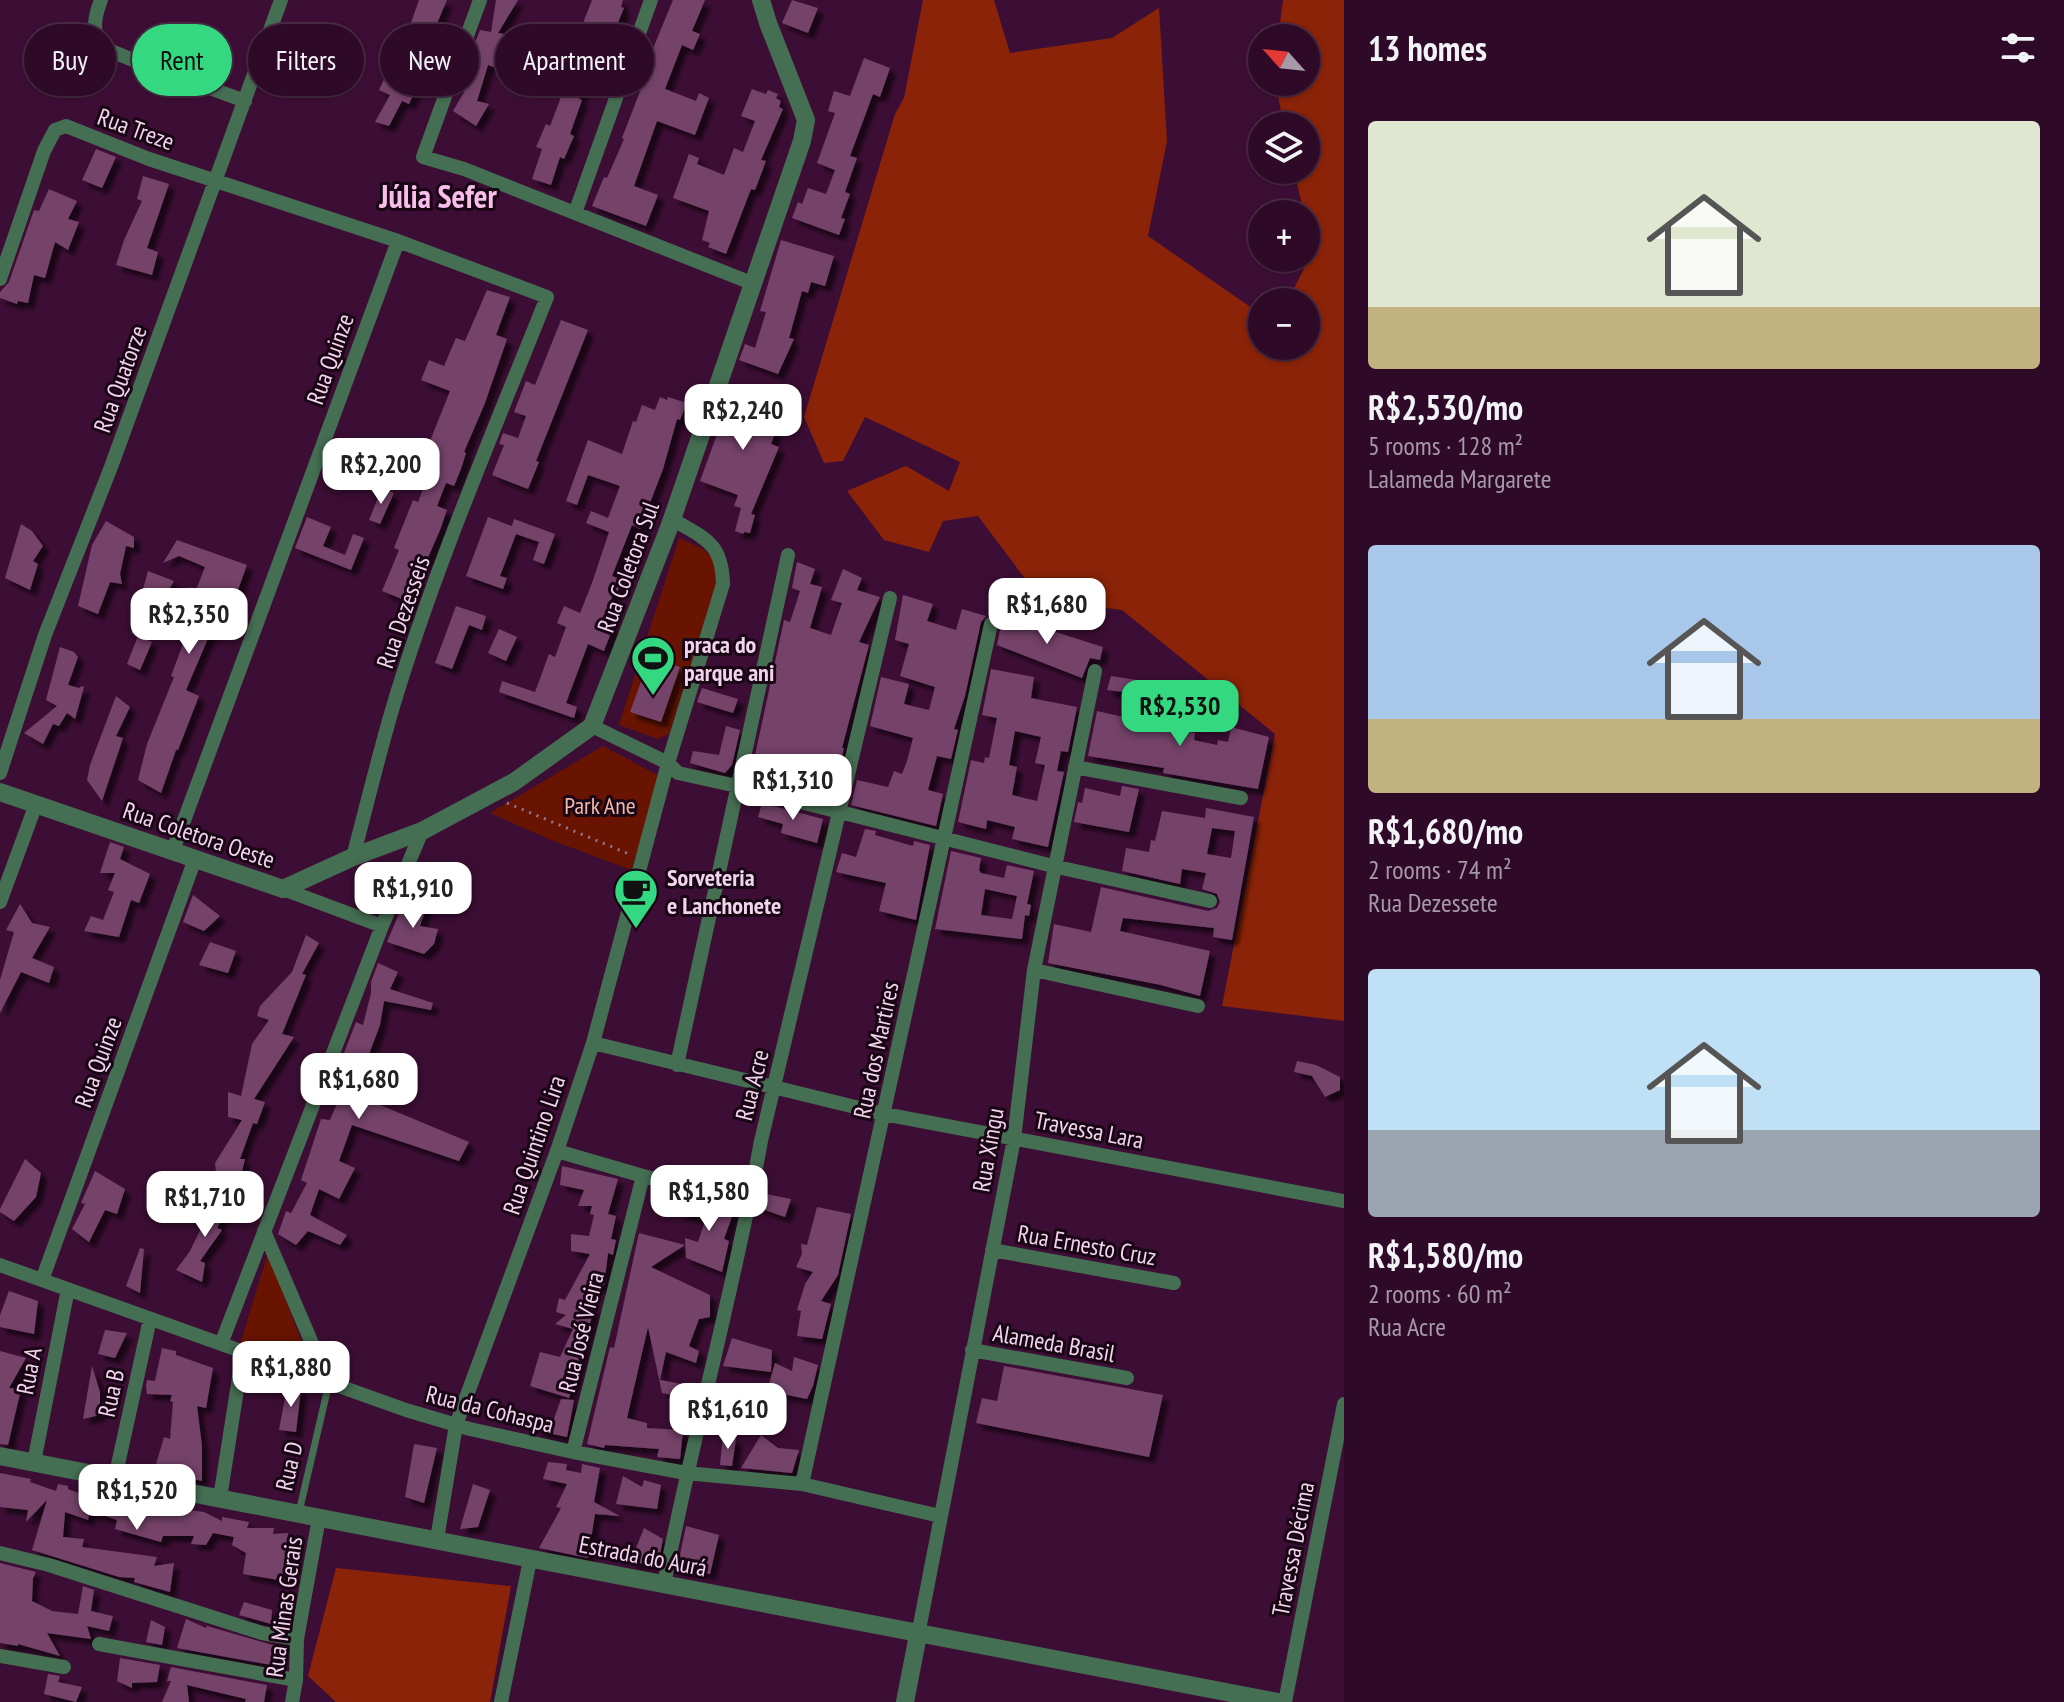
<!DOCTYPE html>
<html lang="en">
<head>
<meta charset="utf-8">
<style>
  :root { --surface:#2e0a28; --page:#3a1834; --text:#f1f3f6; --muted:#a79aa8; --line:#492b45; --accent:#33d881 }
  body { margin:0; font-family:"PT Sans Narrow",sans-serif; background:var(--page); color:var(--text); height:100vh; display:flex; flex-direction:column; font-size:30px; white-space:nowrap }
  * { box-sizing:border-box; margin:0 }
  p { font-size:26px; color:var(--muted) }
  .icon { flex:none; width:44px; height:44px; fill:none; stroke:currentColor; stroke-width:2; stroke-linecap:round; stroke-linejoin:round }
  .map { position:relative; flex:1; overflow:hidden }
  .drawer { display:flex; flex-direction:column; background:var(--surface); width:720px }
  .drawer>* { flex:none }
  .banner { position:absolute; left:24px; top:24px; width:760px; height:72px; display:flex; gap:16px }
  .needle { width:52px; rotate:297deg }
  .tools { position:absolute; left:1248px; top:24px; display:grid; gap:16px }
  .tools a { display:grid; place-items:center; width:72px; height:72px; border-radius:50%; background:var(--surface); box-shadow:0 2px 6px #0004,0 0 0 2px var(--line); font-size:40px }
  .price { position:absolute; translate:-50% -68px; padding:0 18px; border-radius:16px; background:#fff; color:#222; font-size:26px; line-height:52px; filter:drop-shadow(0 2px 4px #0008) }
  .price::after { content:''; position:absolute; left:50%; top:48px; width:24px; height:18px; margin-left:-12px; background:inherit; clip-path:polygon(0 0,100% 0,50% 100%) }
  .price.active { background:var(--accent); color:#111 }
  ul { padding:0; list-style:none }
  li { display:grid; align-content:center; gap:16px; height:424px; padding:0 24px }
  li span { display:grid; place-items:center; height:248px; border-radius:8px; color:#555 }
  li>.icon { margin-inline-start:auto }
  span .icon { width:144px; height:144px; fill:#fffc; stroke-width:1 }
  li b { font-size:34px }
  h2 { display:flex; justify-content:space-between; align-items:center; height:96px; padding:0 24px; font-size:34px }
  .chip { padding:0 28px; border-radius:36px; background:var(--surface); box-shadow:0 2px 6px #0004,0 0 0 2px var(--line); font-size:28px; line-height:72px }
  .chip.active { background:var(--accent); color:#111 }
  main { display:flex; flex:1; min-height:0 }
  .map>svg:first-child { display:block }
</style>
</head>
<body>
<main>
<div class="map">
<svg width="1344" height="1702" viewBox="0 0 1344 1702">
  <defs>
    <filter id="shadow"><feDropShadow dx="6" dy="6" stdDeviation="2" flood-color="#0009"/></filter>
  </defs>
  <rect width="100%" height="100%" fill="#3d0e35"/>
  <!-- green -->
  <path fill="#691400" d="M679,538L701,548L715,559L718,578L669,734L658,739L619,725Z
    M603,746L661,777L631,870L551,840L490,813Z
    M268,1253L311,1367L240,1344Z"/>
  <!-- forest -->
  <path fill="#8a2308" d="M923,0H994L1010,53L1112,38L1159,8L1167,141L1148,236L1262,315V346H1306V302H1287L1312,253L1306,214H1304L1294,170H1306V126H1284L1275,82H1306V38H1278L1283,0H1344V1021L1222,1006L1275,734L1122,610L1041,600L978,516L943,521L929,552L884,540L847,491L906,466L949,491L960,462L865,417L843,461L824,463L804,417L895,114L904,98Z
    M336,1568L511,1586L490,1702H336L308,1676Z"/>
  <!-- building -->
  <path fill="#75426b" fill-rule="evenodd" filter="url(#shadow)" d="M419,0H447L432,35L425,32L410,83L417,87L409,104L402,101L389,126L375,122L390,95L379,90L404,36L406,37Z
    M496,0H518L498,33L510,35L501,70L488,65L477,101L489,104L476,126L453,111L467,87L465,85L477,62L469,59L480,30L491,32Z
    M592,0H623L621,7L624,8L601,64L595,62L579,99L582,100L570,134L574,136L564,159L560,157L551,185L532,179L542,149L536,147L546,124L550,126L566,84L561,82L573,54L568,52L573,40L576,41Z
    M673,0H705L692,31L700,34L693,50L682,45L665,89L696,101L699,93L709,98L695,135L657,121L634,186L658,195L646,226L592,206L604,177L607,178L624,139L622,138L644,81L634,78L638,66H640L647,49L652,51Z
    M792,0L818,8L808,33L782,23Z
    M864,58L890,68L880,97L873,94L850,156L857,158L845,192L850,194L841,218L845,219L839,235L792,218L798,202L802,204L808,188L826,194L835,170L817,163L835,113L828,111L834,91L850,96Z
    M752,89L766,94L768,90L778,94L776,98L781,101L779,107L783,109L761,160L766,161L755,190L751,189L726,254L708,247L710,243L702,240L709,211L673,198L689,154L699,158L697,164L724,175L734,148L743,152L755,121L741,116Z
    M96,149L116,157L102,188L82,180Z
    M143,176L169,184L147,248L158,252L152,275L116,265L124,240L142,201L137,199Z
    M49,189L77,201L68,219L79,222L68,250L55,242L45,278L34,275L28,303L18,301L17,304L0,298V292L9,282L34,210L39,211Z
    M781,240L834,256L825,286L811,282L808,293L802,291L789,338L794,339L778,374L739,360L745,344L755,348L766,312L760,311Z
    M487,290L510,297L496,335L507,339L485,403L464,452L466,453L461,469L454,486L446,483L437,506L447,510L440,530L426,562L418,558L402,599L382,591L399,550L394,548L413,500L418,502L430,471L426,470L428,465L408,457L412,446L426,451L450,391L421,380L429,360L444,366L456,338L465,341Z
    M561,320L588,330L536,461L539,462L528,489L492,475L504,445L499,444L503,433L518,438L526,416L514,412L526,381L535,385Z
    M735,385L778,401L769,429L776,431L771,444L779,447L751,514L755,515L750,533L744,532L743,534L735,531L741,508L734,506L738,495L700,481Z
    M660,397L667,400L668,397L687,403L680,420L677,419L663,469L640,529L632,525L612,576L622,580L617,593L614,592L602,622L613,627L604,651L588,644L566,703L577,707L574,718L499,692L502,681L535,692L549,654L555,657L566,627L557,623L564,606L580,613L592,583L609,532L586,523L591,511L608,518L620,486L588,475L577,505L566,501L588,440L622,454L633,421L636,422L642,405L655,410Z
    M382,488L394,493L380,524L369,520Z
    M307,517L331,527L323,546L345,555L353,534L364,538L351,570L295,548Z
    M488,517L512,526L514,519L555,534L544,564L533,560L539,542L516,534L500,576L507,578L503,589L466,576Z
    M106,521L134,537V548L126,546L120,574L122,584L110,582L98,614L78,606L92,545Z
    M21,524L32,531L43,546L33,561L38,564L30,590L5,578Z
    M177,540L247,565L235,598L231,596L219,624L215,622L186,690L199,696L178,750H176L161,793L138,780L147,744L174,677L171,676L194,615L184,612L190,587L196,590L205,567L179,556L163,563Z
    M797,562L815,569L810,584L822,587L810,628L831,635L842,603L831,600L843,569L862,578L857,590L880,597L859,642L869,645L842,748H844L836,781H833L827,799L750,779L784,620L790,622L800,591L792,588Z
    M148,571L174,581L163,600L153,598L137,636L131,633Z
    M903,595L933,604L927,621L956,630L962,609L986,616L981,622L965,696L954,729L958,730L951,759L937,756L928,790L943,794L936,826L851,805L857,780L888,787L894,771L902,774L907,761L913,738L870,726L881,677L909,684L904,704L929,710L935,687L900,676L909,644L895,640Z
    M456,606L486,616L482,630L469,625L452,669L435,663Z
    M999,614L1103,647L1100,660L1090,658L1082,678L997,645L1001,625Z
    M499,629L517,637L506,661L488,653Z
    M138,636L152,642L140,670L127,664Z
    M60,647L74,652L78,657L68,685L79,688L82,686L84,687L75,719L67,713L59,726L53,724L43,744L24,733L57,706L46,700Z
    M650,657L680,667L661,722L630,712Z
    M991,669L1034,677L1031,698L1077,707L1068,752L1061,751L1057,771L1064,772L1048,847L1012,839L1015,827L987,820L986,829L958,822L971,760L984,763L985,757L989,758L997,718L982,715ZM1015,731L1041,737L1035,763L1045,765L1037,801L1012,795L1017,767L1009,765Z
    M1111,676L1143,681L1140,694L1107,690Z
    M702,688L738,699L733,713L697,702Z
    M1176,694L1190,697L1184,731L1195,733L1194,740L1217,745L1218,740L1228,742L1231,727L1269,737L1258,789L1163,773L1164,768L1088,756L1097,711L1150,723L1151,717L1172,721Z
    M116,696L130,707L116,736L123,738L102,801L87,780L90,765Z
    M726,726L740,730L732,765L725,773L690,763L693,751L719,755Z
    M1122,786L1139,789L1129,832L1074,822L1078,802L1082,803L1085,788L1120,796Z
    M762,803L823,819L817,843L781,833L783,824L758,817Z
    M1206,808L1254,817L1232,940L1213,937L1214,928L1123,918L1120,931L1210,951L1200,996L1161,985L1048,963L1054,924L1091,932L1101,887L1208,911L1217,908L1220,902L1217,894L1202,889L1206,873L1182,869L1180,884L1122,871L1126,848L1149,852L1151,840L1155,841L1162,811L1205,818ZM1212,828L1235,831L1231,858L1207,854Z
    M865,829L876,831L875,835L913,846L914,841L930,845L916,920L879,911L886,883L836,872L842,853L856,857Z
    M110,842L124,847L120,859L150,874L139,903L131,900L119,937L84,931L91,916L103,920L114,892L108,890L115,873H100Z
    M951,851L981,858L979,870L981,873L1004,878L1007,865L1034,871L1027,904L1031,905L1029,916L1025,915L1022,939L935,929ZM985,889L1017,896L1012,919L981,915Z
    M193,895L220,916L204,931L183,922Z
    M404,902L427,905L420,926L438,929L434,944L424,954L387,942Z
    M20,904L32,923L50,927L32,958L54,967L49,983L21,972L0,1013V980L14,932L6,930Z
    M306,935L319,943L302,974L306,975L282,1034L294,1037L254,1099L265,1102L257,1124L253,1123L240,1159H245L238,1188L218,1191L215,1163L242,1120L228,1117V1092L241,1096L252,1044L269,1020L257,1016L260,1006L292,972Z
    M210,942L236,951L228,973L199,965Z
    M378,963L398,972L390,989L433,1003L431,1010L384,1001L380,1025L366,1062L356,1057L361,1097L469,1142L459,1161L352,1125L339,1161L355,1168L339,1199L319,1189L310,1215L347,1235L340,1245L308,1231L296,1245L278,1234L286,1211L291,1213L307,1183L301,1180L321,1119L330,1120L345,1085L333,1081L356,1022L363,1025L371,993V982Z
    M1297,1061L1316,1065L1340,1077V1090L1325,1097L1312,1076L1294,1072Z
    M25,1159L41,1173L36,1197L14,1221L0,1212V1209Z
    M562,1166L618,1179L608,1214L616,1216L611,1239L616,1240L613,1255L608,1253L604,1286L593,1288L587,1307L594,1309L569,1398L530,1386L540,1352L560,1357L573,1329L555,1324L566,1315L556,1312L559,1298L565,1300L590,1254L571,1251V1234L589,1236L594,1215L590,1214L592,1206H578L584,1190L560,1185Z
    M95,1171L125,1189L117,1214L105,1210L89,1242L72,1229L85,1204L81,1203Z
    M218,1191L230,1203L217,1228L222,1230L200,1261L205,1263L202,1282L176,1270L190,1251L208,1214L205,1212Z
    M761,1193L791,1199L785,1217L759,1208Z
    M689,1197L735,1208L724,1239L729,1241L722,1272L686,1258L685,1238L698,1242L706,1218L679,1214Z
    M817,1207L851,1214L838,1275L821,1301L831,1304L822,1339L797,1336L801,1311L797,1310L805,1284L813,1272L796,1267L802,1254L801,1244L807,1245Z
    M639,1233L685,1245L651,1267L710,1295V1317L699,1319L689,1346L699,1351L696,1363L666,1352L660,1380L693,1386L691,1399L662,1393L648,1327L627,1418L647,1423V1428L683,1430L680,1459L657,1457L659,1449L605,1445L604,1448L587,1444L610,1347L614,1348Z
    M140,1248L144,1249L140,1293L126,1286Z
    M9,1291L38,1301L34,1334L0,1327V1315Z
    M105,1330L127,1333L115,1358L98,1354Z
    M732,1338L772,1350L771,1372L723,1366Z
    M162,1348L176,1351V1355L213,1368L206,1408L197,1406L202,1446V1481L154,1471L164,1437L170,1439L173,1402L170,1401L172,1395L147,1394L146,1386L147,1380L155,1381Z
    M0,1351L26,1358L9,1388L21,1389L8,1445L0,1444Z
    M794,1357L818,1365L813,1386L807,1399L767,1391L775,1363L792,1371Z
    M92,1366L100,1392V1415L83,1419Z
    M1004,1366L1163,1395L1149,1457L976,1423L982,1398L997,1401Z
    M288,1382L301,1390L296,1432L279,1430Z
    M561,1399L574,1400L567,1437L538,1431V1418L554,1419Z
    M723,1434L736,1439L732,1466L720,1465Z
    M761,1435L778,1448L799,1450L792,1473L741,1468Z
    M414,1444L437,1448L424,1503L405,1497Z
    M548,1462L567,1464L566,1470L581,1473L582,1464L600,1468L594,1502L620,1516L595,1514L588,1558L539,1548L561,1508L556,1507L567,1484L543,1479Z
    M0,1473L31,1479L30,1482L56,1491L58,1484L68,1486V1489L107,1504L109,1499L123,1501L124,1497L149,1501L159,1506L204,1512L222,1521V1517L249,1522L247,1528H274L273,1534L288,1533L284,1581L243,1574L246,1553L232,1545L234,1537L213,1533L206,1545L191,1544L194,1536H163L161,1542L115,1529L117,1520L90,1511L88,1520L65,1512L63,1537L84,1539L82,1547L157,1557L154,1566L174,1563L170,1592L134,1582L135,1578L119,1577L32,1550L47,1500L26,1522L28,1510L0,1507Z
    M623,1476L642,1487L644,1480L661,1485L657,1509L616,1504Z
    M473,1484L490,1490L478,1527L460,1529Z
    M686,1526L719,1535L710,1574L677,1569Z
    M644,1528L663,1539L658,1564L630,1563Z
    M0,1563L36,1572L33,1578L32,1601L52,1611L78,1614L83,1586L94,1590L91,1611L113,1616L109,1631L87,1626L91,1639L47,1633L60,1656L18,1644V1646L0,1643Z
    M244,1602L272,1610L271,1624L239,1615Z
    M186,1619L206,1628L207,1626L276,1646L271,1665L177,1648Z
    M151,1620L165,1627L162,1645L146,1642Z
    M120,1658L160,1665L157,1682L132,1683V1688L117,1681Z
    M171,1667L267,1685L264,1702H245L246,1699L187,1685L189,1702H162L171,1681H167Z
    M48,1674L60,1676L58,1682L82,1687L76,1702L44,1694Z"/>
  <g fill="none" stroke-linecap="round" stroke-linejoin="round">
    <!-- path -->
    <path stroke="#9a7493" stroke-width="3" stroke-dasharray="2 6" stroke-linecap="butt" d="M507,803L629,854"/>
    <!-- service -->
    <path stroke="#456f53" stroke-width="7" d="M299,1512L329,1383"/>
    <!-- minor -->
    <path stroke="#456f53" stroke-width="14" d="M101,0C94,18 93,28 99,46L133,60L245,101
      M480,0L423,157L464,169L754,284
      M575,213L651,0
      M0,279L44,151L55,130L66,126L149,159L398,241L547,297C493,433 434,569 392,710C378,758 366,808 353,857
      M592,726L668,763L678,773L737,786L1053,866L1210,901
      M1075,767L1241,798
      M0,773L45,635L111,467L281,0
      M172,853L398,241
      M283,889L382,926
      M0,902L36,804
      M1034,970L1198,1006
      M593,1043L884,1114L1344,1201
      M677,1065L788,555
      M557,1151L643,1176L750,1201
      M264,1231L329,1383
      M992,1250L1174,1283
      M0,1265L406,1410L470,1429L573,1452L686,1473L802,1484L940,1516
      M42,1280L195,859
      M221,1344L382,926L422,831
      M972,1350L1127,1378
      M573,1452L643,1176
      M34,1462L68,1289
      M115,1478L150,1319
      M802,1484L991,624
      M220,1498L243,1352
      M437,1539L456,1425L557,1151L593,1043L668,763L723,584C722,542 705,539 672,519
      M0,1553L49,1565L262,1633L297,1639
      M664,1584C693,1435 734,1289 761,1141L890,598
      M918,1635L1014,1139L1034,970L1095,671
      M99,1644L296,1680
      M0,1656L64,1667
      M292,1702L296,1680L297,1639L319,1518
      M501,1702L530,1560
      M1285,1702L1344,1404"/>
    <!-- tertiary -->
    <path stroke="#456f53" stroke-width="18" d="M0,792L283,889L353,857L422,831L514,782L592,726L670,525L802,141L806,120L768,23L761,0
      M0,1456C426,1537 852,1623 1278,1702
      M905,1702L918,1635"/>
  </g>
  <!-- icons -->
  <defs>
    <g id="stadium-pin" transform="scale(2.3)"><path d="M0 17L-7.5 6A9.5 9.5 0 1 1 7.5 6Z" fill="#33d881" stroke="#190615"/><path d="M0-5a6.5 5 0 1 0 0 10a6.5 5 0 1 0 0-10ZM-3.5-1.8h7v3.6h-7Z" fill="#111"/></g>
    <g id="cafe-pin" transform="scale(2.3)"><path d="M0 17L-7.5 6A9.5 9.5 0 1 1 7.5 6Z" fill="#33d881" stroke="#190615"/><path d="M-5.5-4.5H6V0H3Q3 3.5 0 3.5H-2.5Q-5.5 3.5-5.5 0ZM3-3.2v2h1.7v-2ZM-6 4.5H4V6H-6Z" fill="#111"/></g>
  </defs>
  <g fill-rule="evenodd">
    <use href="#stadium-pin" x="653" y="658"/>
    <use href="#cafe-pin" x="636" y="891"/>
  </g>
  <g text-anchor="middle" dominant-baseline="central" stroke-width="6" stroke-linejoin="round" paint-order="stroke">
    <!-- street labels -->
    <g font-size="24" fill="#f2d4eb" stroke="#190615">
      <text transform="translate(136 129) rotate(20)">Rua Treze</text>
      <text transform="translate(330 359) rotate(-70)">Rua Quinze</text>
      <text transform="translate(120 379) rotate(-70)">Rua Quatorze</text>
      <text transform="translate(628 567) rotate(-70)">Rua Coletora Sul</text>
      <text transform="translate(403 612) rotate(-71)">Rua Dezesseis</text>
      <text transform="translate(199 835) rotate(19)">Rua Coletora Oeste</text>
      <text transform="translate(876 1050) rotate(-78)">Rua dos Martires</text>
      <text transform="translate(98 1062) rotate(-70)">Rua Quinze</text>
      <text transform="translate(752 1085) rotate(-76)">Rua Acre</text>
      <text transform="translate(1089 1130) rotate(11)">Travessa Lara</text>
      <text transform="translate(534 1145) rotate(-71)">Rua Quintino Lira</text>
      <text transform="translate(988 1150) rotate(-80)">Rua Xingu</text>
      <text transform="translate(1087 1245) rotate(10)">Rua Ernesto Cruz</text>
      <text transform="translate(581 1332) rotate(-76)">Rua José Vieira</text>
      <text transform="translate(1054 1343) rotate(10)">Alameda Brasil</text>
      <text transform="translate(29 1371) rotate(-79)">Rua A</text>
      <text transform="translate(111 1393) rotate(-78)">Rua B</text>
      <text transform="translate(490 1409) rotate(14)">Rua da Cohaspa</text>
      <text transform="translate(289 1466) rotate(-77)">Rua D</text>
      <text transform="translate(1293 1549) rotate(-79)">Travessa Décima</text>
      <text transform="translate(643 1556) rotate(11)">Estrada do Aurá</text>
      <text transform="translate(284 1607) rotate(-82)">Rua Minas Gerais</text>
    </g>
    <!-- poi labels -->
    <g font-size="24" font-weight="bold" fill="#f2d4eb" stroke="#190615" text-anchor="start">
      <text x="684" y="644">praca do<tspan x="684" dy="28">parque ani</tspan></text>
      <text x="667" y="877">Sorveteria<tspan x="667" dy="28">e Lanchonete</tspan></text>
    </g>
    <!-- park labels -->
    <g font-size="24" fill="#f0b7a9" stroke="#190615">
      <text x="600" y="805">Park Ane</text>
    </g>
    <!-- district labels -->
    <g font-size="32" font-weight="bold" fill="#f8bdeb" stroke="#190615">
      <text x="438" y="196">Júlia Sefer</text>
    </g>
  </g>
</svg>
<div class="tools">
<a><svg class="needle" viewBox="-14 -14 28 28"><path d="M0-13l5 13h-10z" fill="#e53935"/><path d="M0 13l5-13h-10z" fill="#a79aa8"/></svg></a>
<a><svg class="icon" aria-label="layers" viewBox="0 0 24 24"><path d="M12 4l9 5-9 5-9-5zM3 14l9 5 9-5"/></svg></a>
<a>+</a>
<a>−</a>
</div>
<b class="price" style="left:743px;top:452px">R$2,240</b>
<b class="price" style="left:381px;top:506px">R$2,200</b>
<b class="price" style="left:1047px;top:646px">R$1,680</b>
<b class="price" style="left:189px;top:656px">R$2,350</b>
<b class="price active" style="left:1180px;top:748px">R$2,530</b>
<b class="price" style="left:793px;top:822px">R$1,310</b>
<b class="price" style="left:413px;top:930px">R$1,910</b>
<b class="price" style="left:359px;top:1121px">R$1,680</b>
<b class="price" style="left:709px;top:1233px">R$1,580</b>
<b class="price" style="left:205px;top:1239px">R$1,710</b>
<b class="price" style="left:291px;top:1409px">R$1,880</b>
<b class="price" style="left:728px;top:1451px">R$1,610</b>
<b class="price" style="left:137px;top:1532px">R$1,520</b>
<div class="banner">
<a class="chip">Buy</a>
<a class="chip active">Rent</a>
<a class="chip">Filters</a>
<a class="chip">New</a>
<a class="chip">Apartment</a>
</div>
</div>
<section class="drawer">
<h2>13 homes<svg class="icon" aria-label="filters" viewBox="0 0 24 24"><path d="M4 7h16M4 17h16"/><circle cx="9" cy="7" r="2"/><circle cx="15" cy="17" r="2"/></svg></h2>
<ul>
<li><span style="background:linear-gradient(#dfe7d0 75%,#c2b280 0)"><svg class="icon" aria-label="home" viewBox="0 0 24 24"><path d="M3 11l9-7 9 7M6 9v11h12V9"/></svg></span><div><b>R$2,530/mo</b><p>5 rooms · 128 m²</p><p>Lalameda Margarete</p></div></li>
<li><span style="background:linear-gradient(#a9c7e8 70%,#c2b280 0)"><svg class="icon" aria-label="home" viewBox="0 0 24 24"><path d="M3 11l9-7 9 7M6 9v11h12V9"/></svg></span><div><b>R$1,680/mo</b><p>2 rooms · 74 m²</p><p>Rua Dezessete</p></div></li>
<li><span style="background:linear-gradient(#bfe0f5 65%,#9aa5b1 0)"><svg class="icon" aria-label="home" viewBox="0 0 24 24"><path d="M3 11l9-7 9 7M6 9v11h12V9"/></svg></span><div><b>R$1,580/mo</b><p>2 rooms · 60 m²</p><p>Rua Acre</p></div></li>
</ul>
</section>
</main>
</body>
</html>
